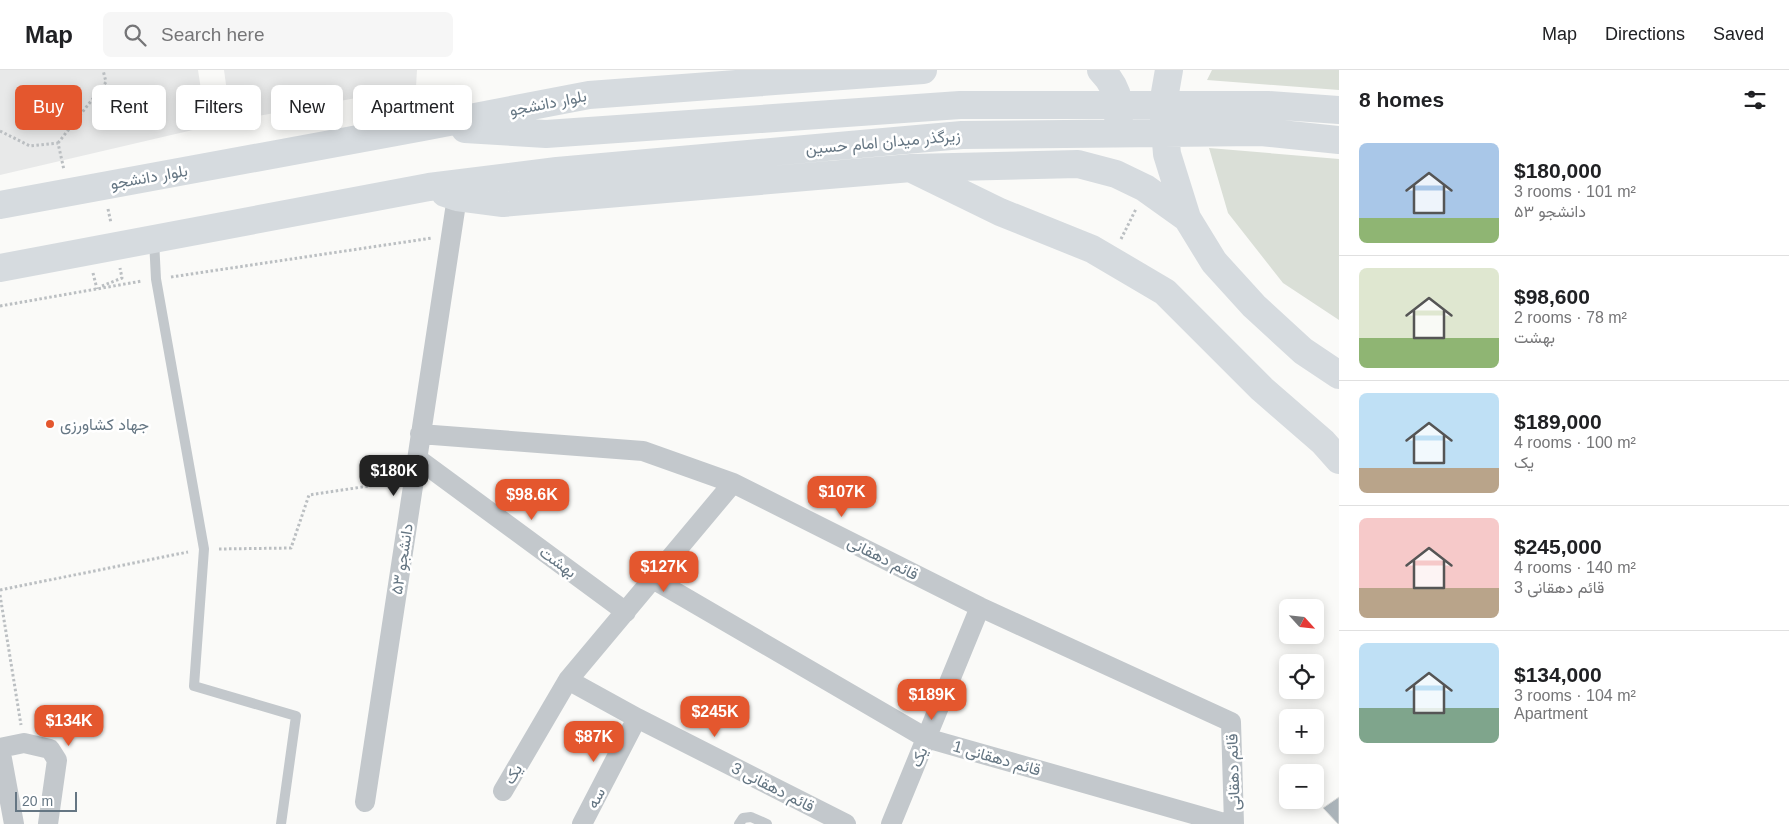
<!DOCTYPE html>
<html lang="en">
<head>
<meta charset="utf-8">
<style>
  :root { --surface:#fff; --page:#f6f6f6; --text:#202124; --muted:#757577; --line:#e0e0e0; --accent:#e4572e }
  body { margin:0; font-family:Arial,Vazirmatn,sans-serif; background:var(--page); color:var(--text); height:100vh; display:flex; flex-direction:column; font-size:19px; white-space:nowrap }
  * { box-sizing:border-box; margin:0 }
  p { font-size:16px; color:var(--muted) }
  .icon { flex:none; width:28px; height:28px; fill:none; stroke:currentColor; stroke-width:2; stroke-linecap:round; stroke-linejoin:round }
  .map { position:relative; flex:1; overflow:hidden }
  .drawer { display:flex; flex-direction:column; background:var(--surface); width:450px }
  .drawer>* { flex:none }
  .top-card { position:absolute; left:15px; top:15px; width:475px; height:45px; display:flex; gap:10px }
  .needle { width:32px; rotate:117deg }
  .fabs { position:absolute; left:1279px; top:529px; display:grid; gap:10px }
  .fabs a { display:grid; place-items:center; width:45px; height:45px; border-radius:8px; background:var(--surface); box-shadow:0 2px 12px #0003; font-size:25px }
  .scale { position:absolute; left:15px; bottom:12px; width:62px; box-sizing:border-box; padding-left:5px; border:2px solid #657683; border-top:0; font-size:14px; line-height:18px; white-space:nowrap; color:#657683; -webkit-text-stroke:4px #fff; paint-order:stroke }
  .price { position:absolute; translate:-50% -42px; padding:0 11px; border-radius:10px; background:var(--accent); color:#fff; font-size:16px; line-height:32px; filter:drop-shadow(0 1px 2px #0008) }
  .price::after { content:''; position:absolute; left:50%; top:30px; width:15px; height:11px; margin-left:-8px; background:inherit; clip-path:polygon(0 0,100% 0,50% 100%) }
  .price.on { background:#222; color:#fff }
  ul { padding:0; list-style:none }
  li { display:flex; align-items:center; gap:15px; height:125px; padding:0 20px }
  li+li { border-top:1px solid var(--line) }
  li span { display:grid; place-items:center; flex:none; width:140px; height:100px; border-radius:8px; color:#555 }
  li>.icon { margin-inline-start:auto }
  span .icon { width:60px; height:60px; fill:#fffc; stroke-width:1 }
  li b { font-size:21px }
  h2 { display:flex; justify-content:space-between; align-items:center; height:60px; padding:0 20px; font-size:21px }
  .tag { padding:0 18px; border-radius:8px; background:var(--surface); box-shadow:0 2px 12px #0003; font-size:18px; line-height:45px }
  .tag.on { background:var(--accent); color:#fff }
  header { display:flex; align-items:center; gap:30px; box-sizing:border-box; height:70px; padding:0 25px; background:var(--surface); border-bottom:1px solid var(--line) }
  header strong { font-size:24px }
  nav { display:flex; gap:28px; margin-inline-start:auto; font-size:18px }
  .search { width:350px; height:45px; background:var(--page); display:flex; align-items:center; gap:12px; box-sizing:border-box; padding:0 18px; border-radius:8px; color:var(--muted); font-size:19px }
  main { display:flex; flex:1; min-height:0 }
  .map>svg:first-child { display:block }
</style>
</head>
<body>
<header>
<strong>Map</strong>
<div class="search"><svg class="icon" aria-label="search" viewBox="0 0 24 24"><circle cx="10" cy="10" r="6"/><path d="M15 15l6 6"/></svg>Search here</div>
<nav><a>Map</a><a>Directions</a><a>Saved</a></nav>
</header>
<main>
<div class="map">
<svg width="1339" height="754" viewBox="0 0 1339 754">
  <rect width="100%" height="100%" fill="#fafaf8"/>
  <!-- built -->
  <path fill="#e8e9e9" d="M0,0H198L205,46L197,59L0,105Z
    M224,0H417L416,17L231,51Z"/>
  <!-- green -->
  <path fill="#dadfd7" d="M1212,0H1339V20L1207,10Z
    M1209,78L1339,89V250L1283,213L1228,143Z"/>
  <!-- building -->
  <path fill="#aab3b9" stroke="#dcdcda" d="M1339,727V754H1338L1323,738Z"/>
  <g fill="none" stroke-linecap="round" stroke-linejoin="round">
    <!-- path -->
    <path stroke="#bbbfc2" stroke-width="3" stroke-dasharray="2.5 2.5" stroke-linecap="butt" d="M0,61L30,76L58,73L64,100
      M58,73L106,12L103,0
      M108,139L111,153
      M1121,169L1136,139
      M93,203L97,219
      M171,207L432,168
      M102,216L122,208L120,198
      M0,236L142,211
      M219,479L291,478L309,425L382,414
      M0,520L188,482
      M0,525L21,655"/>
    <!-- service -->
    <path stroke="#c3c8cc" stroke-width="10" d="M154,170L156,209L204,479L194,616L296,646L281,754
      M739,754L743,748L751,747L767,754"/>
    <!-- minor -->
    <path stroke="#c3c8cc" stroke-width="20" d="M420,364L643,381L733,413L980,537L1231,652L1234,754
      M418,389L626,542
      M653,509L926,668L1228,754
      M568,610L637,648L846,754
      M0,678L24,673L50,679L57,690L48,754
      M0,678L14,754
      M503,721L568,610L733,413
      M365,732L457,127
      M582,754L637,648
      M891,754L980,537"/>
    <!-- primary -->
    <path stroke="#d6dbdf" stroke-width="28" d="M1101,0C1115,14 1122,31 1118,52
      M1169,0L1163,34L1167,84L1187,148L1214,192L1254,236L1303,281L1339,305
      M465,59L546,64L960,35H1268L1339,40
      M914,100L1000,142L1092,179L1165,222L1262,319L1323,372L1339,390
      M445,123L457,127L503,133L911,98L1078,94L1116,104L1145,118L1187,148
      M0,135L423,57L589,25L923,0
      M0,198L429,117L557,101L962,65L1261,62L1339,70"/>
  </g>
  <!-- markers -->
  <circle fill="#e4572e" stroke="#fff" stroke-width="2" cx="50" cy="354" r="5"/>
  <g text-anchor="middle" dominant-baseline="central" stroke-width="5" stroke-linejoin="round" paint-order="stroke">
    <!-- street labels -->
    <g font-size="16" fill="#657683" stroke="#fff">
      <text transform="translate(548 33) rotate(-11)">بلوار دانشجو</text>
      <text transform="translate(883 72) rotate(-5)">زیرگذر میدان امام حسین</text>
      <text transform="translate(149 107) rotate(-10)">بلوار دانشجو</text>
      <text transform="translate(883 488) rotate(27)">قائم دهقانی</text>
      <text transform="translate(402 489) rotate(-81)">دانشجو ۵۳</text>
      <text transform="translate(558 492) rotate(36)">بهشت</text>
      <text transform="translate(919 687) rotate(-68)">یک</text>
      <text transform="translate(997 688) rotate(16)">قائم دهقانی 1</text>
      <text transform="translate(1233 702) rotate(-92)">قائم دهقانی</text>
      <text transform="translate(513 704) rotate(-60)">یک</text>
      <text transform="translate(773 717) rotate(27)">قائم دهقانی 3</text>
      <text transform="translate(596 728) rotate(-62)">سه</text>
    </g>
    <!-- poi labels -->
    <g font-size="16" fill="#657683" stroke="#fff" text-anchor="start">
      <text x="60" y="354">جهاد کشاورزی</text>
    </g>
  </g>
</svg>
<div class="fabs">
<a><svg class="needle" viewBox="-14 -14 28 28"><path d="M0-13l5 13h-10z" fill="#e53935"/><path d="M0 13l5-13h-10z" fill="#757577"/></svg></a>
<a><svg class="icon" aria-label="locate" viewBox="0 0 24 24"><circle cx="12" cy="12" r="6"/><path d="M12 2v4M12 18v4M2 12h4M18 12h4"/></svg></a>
<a>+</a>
<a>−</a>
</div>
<div class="scale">20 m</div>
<b class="price on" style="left:394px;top:427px">$180K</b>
<b class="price" style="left:842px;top:448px">$107K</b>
<b class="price" style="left:532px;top:451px">$98.6K</b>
<b class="price" style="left:664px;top:523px">$127K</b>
<b class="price" style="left:932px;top:651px">$189K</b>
<b class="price" style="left:715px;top:668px">$245K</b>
<b class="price" style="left:69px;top:677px">$134K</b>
<b class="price" style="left:594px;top:693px">$87K</b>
<div class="top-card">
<a class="tag on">Buy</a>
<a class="tag">Rent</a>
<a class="tag">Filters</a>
<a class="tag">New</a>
<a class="tag">Apartment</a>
</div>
</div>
<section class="drawer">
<h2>8 homes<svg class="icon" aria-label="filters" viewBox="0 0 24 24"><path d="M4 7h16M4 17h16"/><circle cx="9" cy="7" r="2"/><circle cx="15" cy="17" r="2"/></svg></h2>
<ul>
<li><span style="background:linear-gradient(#a9c7e8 75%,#8fb573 0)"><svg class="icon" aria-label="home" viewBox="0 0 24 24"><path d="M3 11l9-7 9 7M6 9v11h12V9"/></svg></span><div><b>$180,000</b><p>3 rooms · 101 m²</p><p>دانشجو ۵۳</p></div></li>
<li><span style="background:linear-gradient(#dfe7d0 70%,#8fb573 0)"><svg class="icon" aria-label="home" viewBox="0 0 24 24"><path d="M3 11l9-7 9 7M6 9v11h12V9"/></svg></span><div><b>$98,600</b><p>2 rooms · 78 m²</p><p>بهشت</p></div></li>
<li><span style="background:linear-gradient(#bfe0f5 75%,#b9a48a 0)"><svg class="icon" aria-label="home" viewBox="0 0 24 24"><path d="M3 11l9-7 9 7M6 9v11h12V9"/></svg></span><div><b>$189,000</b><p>4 rooms · 100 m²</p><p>یک</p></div></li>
<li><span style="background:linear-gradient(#f6c9c9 70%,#b9a48a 0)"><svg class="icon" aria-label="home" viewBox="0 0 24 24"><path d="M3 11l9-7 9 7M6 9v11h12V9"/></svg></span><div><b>$245,000</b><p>4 rooms · 140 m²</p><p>قائم دهقانی 3</p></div></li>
<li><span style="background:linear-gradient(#bfe0f5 65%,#7fa58c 0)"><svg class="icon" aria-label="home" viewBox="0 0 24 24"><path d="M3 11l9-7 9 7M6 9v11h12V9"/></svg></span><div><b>$134,000</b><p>3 rooms · 104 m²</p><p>Apartment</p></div></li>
</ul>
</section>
</main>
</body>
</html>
